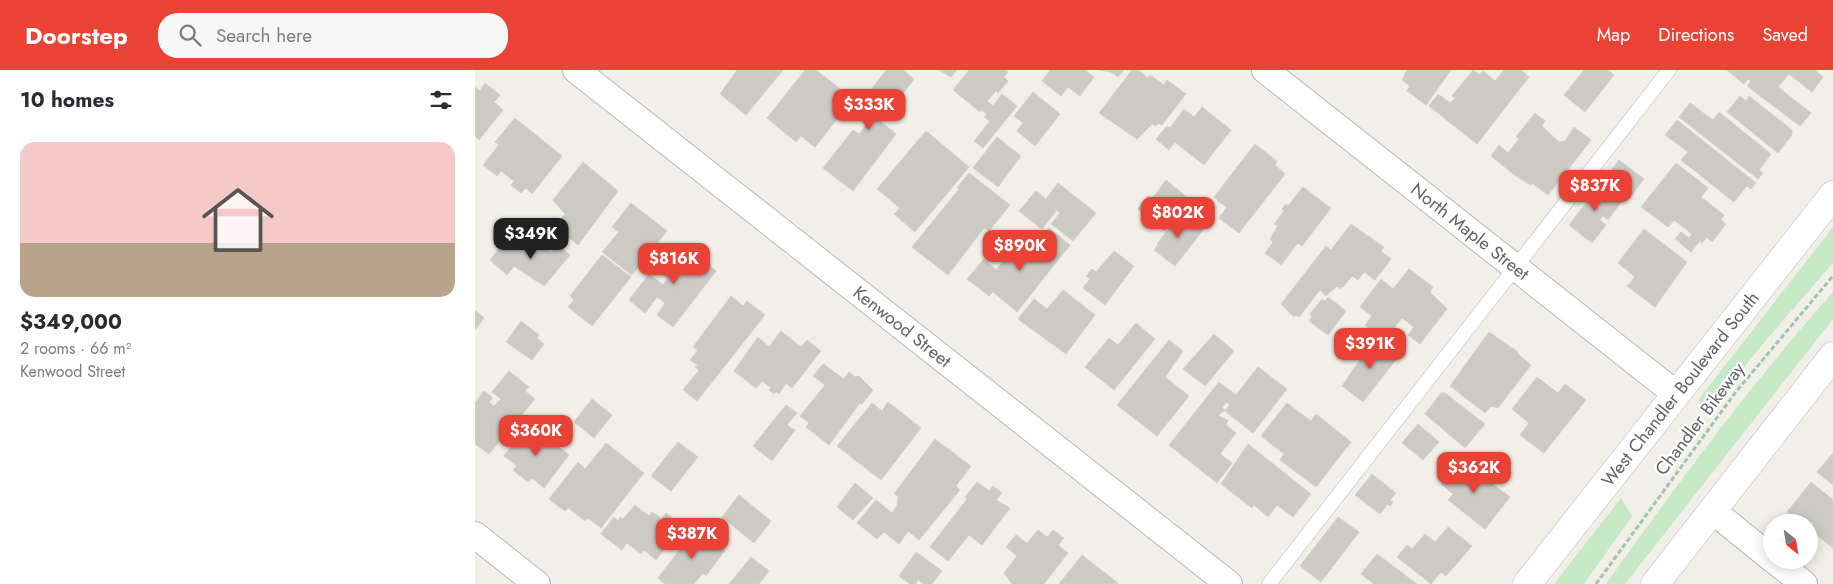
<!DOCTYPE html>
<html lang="en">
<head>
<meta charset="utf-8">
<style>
  :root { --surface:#fff; --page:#f7f7f7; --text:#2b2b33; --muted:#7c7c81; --accent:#ea4335 }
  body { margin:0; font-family:Jost,sans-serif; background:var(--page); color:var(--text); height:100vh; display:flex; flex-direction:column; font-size:19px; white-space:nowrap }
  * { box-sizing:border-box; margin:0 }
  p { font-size:16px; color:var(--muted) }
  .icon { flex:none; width:28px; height:28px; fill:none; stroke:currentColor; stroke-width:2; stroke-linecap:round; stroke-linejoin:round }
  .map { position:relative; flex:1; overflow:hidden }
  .sheet { display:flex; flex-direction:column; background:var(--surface); width:475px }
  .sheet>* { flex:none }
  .needle { width:32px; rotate:150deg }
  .controls { position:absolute; left:1288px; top:444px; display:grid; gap:10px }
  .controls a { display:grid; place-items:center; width:55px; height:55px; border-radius:50%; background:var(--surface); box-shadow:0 2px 12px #0003; font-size:25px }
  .price { position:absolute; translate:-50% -42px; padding:0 11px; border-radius:10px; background:var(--accent); color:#fff; font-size:16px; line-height:32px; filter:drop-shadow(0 1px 2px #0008) }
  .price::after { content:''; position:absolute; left:50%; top:30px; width:15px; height:11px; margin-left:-8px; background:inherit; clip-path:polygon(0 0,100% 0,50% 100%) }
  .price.on { background:#222; color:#fff }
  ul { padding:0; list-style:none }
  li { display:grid; align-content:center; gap:10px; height:265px; padding:0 20px }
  li span { display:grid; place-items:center; height:155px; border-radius:15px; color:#555 }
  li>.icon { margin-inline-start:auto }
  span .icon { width:90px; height:90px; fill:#fffc; stroke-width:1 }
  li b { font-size:21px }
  h2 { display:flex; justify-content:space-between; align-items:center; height:60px; padding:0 20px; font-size:21px }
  header { display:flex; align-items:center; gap:30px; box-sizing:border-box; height:70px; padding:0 25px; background:var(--accent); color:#fff }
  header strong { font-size:24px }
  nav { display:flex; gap:28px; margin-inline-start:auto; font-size:18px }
  .search { width:350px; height:45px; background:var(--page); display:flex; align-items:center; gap:12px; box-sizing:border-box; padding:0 18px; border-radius:20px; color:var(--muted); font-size:19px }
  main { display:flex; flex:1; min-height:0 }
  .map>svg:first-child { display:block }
</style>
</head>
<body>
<header>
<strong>Doorstep</strong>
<div class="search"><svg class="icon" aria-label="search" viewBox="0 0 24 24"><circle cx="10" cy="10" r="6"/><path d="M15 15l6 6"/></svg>Search here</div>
<nav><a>Map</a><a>Directions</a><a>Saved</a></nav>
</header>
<main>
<section class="sheet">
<h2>10 homes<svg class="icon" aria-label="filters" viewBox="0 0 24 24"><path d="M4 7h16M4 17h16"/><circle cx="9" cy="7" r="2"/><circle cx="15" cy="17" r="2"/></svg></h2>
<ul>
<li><span style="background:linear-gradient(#f6c9c9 65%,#b9a48a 0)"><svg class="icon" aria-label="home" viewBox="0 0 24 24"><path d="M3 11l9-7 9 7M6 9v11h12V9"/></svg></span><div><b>$349,000</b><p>2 rooms · 66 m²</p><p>Kenwood Street</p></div></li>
</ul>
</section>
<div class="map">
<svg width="1358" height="514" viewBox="0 0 1358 514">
  <rect width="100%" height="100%" fill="#f1efe8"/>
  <!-- green -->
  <path fill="#c5e8c5" d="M1358,157V193L1292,269L1232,343L1224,334V329Z
    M1358,222V249L1150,514H1131C1203,413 1276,314 1358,222Z
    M1146,428L1157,446L1109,514H1079Z"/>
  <!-- building -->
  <path fill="#cccac5" stroke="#d6d1c6" d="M262,0H308L271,45L245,24Z
    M330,0H341L378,29L340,77L326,66L321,72L292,48Z
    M411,0H428L439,9L406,52L421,64L378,121L348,98L378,60L384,64L397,48L383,37Z
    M464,0H482L476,7Z
    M494,0H530L533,2L529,7L533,11L523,23L521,21L512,31L518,36L527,24L542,36L508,78L499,71L515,51L509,47L512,44L506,40L505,42L478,20Z
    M575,0H610L619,7L605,26L593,17L586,26L567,11Z
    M624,0H649L643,7L636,2Z
    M657,0H663L673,8L675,5L689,15L692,10L711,24L687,55L683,53L681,56L677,54L662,69L624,43Z
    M932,0H976L951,35L932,21L935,16L927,10Z
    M998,0L1005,5L1008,1L1020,11L1029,0H1046L1054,7L1002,74L954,36L963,24L975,33L980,28L977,26Z
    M1109,0H1132L1139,5L1110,42L1089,25Z
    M1252,0H1340L1348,7L1337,22L1314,4L1303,17L1336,43L1325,56L1272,16L1276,11L1273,9L1269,14Z
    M10,13L25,25L19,32L28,40L4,70L0,66V17L5,21Z
    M558,22L585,44L560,76L542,61L548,53L539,46Z
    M1265,26L1271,31L1274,26L1317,60V65L1303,83L1252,42Z
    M1215,33L1238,50L1244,42L1296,84L1284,100L1288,103L1283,109L1204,47Z
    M727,37L756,60L729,95L700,72L694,80L681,69L692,56L695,58L709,39L719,47Z
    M1060,43L1070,51L1067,56L1084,72L1090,71L1099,57L1116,70L1073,125L1057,113L1056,115L1042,107L1016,86L1024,75L1033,83L1044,69L1041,67Z
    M40,48L87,86L57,124L51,118L46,123L36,115L39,111L26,101L22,106L8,95L24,75L20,72Z
    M1202,50L1281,113L1276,119L1272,116L1259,132L1206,90L1213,82L1190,65Z
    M451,61L494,97L440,162L419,144L425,138L402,119Z
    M522,67L546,86L523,117L498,98Z
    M780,74L802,91L800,95L810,104L764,163L744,148L752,137L742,131L743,130L739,127Z
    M1144,90L1169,109L1154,129L1129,110Z
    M108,92L143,121L103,175L80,156L90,144L78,130Z
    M1201,93L1233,118L1226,127L1249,145L1246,150L1251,154L1237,172L1232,167L1227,173L1225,171L1216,182L1200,169L1206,162L1214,168L1217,164L1199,150L1193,157L1166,137Z
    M494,103L535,135L514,161L509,158L473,205L437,177L484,119L482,118Z
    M691,110L714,129L690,161L663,139L673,126L677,129Z
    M1122,112L1147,131L1133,150L1128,146L1125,150L1131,155L1117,173L1094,155L1111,133L1108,131Z
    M583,113L621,143L598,171L576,154L585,143L582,140L567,159L544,141L561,121L571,129Z
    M828,117L856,138L827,176L823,173L806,195L790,183L798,172L795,169L803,156L799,154L809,141L807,139L811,134L813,136Z
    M156,133L192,161L157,205L127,182L144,162L137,157Z
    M706,143L728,160L700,196L679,180L683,175L682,174Z
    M876,154L909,177L906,181L916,189L900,210L889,202L883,210L877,206L868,217L867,216L865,219L862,216L851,226L845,220L824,247L821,245L819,247L806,234L851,176L856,180Z
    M574,158L595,175L542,242L518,222L514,226L492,209L509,189L521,200L538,179L553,191L562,180L559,177Z
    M1169,159L1212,192L1180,237L1152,216L1160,207L1143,193Z
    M32,168L48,181L58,168L64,172L67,169L74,174L71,178L76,182L82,174L95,185L69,216L39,196L32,205L15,190Z
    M193,175L203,183L206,179L219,190L222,186L241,201L198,257L182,245L190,233L182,227L170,243L154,230L174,204L188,215L192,209L187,204L189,202L178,193Z
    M639,181L659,196L630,235L608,218L615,209L611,206L617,199L621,202Z
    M127,185L156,207L117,256L93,237L99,230L95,226Z
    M934,199L958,217L955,222L972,239L945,274L933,265L939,257L927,248L910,270L890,255L897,246L885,237L906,209L918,219Z
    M588,220L620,245L591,284L543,249L559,229L572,239Z
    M256,226L268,236L272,231L290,245L222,331L208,320L224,300L220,297L223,295L215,290L223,280L218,277Z
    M853,227L871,241L853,265L834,251L837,247L835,244L847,229L850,231Z
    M0,240L9,248L0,260Z
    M46,251L64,265L62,268L69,274L57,290L31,272Z
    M661,253L680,269L639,320L610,297L634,268L643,275Z
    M306,261L326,277L332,270L346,281L317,318L311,313L304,324L301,322L299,324L294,320L296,318L287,311L281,318L259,301L283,267L294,277Z
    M1014,262L1043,282L1042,283L1056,295L1023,338L1016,336L1010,343L975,316Z
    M739,264L759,281L730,316L708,299Z
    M900,268L923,287L888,332L867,316Z
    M694,270L708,281L690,307L714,326L682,366L642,335Z
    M348,294L369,309L374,302L380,307L384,306L398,320L387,334L385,333L354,375L331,357L334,353L325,346L350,315L338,306Z
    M783,297L812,319L778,363L750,341L755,334L751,332L747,338L750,340L743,346L753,350L751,355L761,363L745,384L757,393L742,413L694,375L744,312L761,325Z
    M34,301L54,317L50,321L60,329L14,384L0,374V333L9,321L18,328L14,332L19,336L26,329L17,322Z
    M1062,307L1083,323L1090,314L1111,330L1069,383L1045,365L1054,353L1037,339Z
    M966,323H970L1010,354L990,378L950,344Z
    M117,329L137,345L119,368L99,352Z
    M413,332L446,358L406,410L362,376L397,333L407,341Z
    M812,333L836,351L841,344L876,372L841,417L805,390L809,384L786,366Z
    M311,335L322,343L312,355L320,360L297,391L278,376Z
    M943,354L964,372L948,390L927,373Z
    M52,357L62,365L64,362L94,385L69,418L57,408L53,412L38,400L42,396L29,386Z
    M460,369L496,396L481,416L485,420L444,470L433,461L424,474L409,462L402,469L382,453L401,430L417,443L422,436L423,426L419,424Z
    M203,372L223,387L196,421L176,406Z
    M131,373L169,403L126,458L113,448L110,451L93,438L90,441L74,429L103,392L110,399Z
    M773,374L836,424L818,447L802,435L793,447L779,435L777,438L746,414Z
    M1358,383V415L1342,402Z
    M985,390L1035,427L1010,459L973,430L978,424L966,414Z
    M897,404L921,423L915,430L918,432L915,436L913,434L905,444L880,425Z
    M502,412L514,421L518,416L527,423L521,430L535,438L507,475L494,465L473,491L455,477L492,429L490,427Z
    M1336,412L1358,430V478L1334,459V452H1325L1312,442Z
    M380,413L398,428L378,450L362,437Z
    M264,425L296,451L279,473L247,447Z
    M160,435L174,446L177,442L187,449L191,443L208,456L181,490L169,480L166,484L152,473L147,480L126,464L139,447L143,451L145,447L148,449Z
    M863,447L884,462L846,512L825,496Z
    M973,457L997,476L971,506L966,502L956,514L922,487L932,475L937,479L950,464L960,472Z
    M221,458L250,480L231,506L228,503L219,514H190L183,508Z
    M563,460L572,467L578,460L589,468L583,475L593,483L569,514H537L529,503L542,486L531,477L541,465L552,473Z
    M441,482L467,501L457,514H449L443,510L441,514H435L424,506Z
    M902,484L942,514H899L886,504Z
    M607,485L643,513L642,514H584Z
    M276,487L294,501L284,514H254Z"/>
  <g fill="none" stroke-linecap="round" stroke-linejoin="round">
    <!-- lane casing -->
    <g stroke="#b5b8bc" stroke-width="15">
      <path id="lane" d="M794,514L1194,0"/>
    </g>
    <!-- street casing -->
    <g stroke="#b5b8bc" stroke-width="28">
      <g id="street">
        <path id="s1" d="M101,0L754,514"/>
        <path id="s2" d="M790,0L1201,324"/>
        <path d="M1238,441L1296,488"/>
        <path d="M0,465L62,514"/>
        <path d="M1299,490L1329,514"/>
      </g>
    </g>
    <!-- secondary casing -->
    <g stroke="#b6babf" stroke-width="29">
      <g id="secondary">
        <path id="s3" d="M1052,514L1358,125"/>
        <path d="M1180,514L1358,286"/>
      </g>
    </g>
    <!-- path -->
    <path stroke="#9cc7a9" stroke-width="3" stroke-dasharray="5 2.5" stroke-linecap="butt" d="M1121,514L1260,323L1358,206"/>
    <!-- lane -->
    <use href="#lane" stroke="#fff" stroke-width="14"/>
    <!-- street -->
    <use href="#street" stroke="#fff" stroke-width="26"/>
    <!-- secondary -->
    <use href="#secondary" stroke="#fff" stroke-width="28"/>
  </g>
  <g text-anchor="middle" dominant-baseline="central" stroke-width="4.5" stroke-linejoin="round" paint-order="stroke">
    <!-- street labels -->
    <g font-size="18" fill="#5f6368" stroke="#fff">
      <text stroke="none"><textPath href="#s2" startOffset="261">North Maple Street</textPath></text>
      <text stroke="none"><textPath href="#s1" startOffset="415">Kenwood Street</textPath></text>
      <text stroke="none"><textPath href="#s3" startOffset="248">West Chandler Boulevard South</textPath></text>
      <text transform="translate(1225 349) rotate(-53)">Chandler Bikeway</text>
    </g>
  </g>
</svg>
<div class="controls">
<a><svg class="needle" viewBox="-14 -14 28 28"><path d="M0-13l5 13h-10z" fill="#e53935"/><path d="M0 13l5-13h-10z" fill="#7c7c81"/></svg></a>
</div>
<b class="price" style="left:394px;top:61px">$333K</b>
<b class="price" style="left:1120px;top:142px">$837K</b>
<b class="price" style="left:703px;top:169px">$802K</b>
<b class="price on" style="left:56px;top:190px">$349K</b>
<b class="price" style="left:545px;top:202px">$890K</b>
<b class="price" style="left:199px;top:215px">$816K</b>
<b class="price" style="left:895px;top:300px">$391K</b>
<b class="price" style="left:61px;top:387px">$360K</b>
<b class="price" style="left:999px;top:424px">$362K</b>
<b class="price" style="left:217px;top:490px">$387K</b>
</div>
</main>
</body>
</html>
